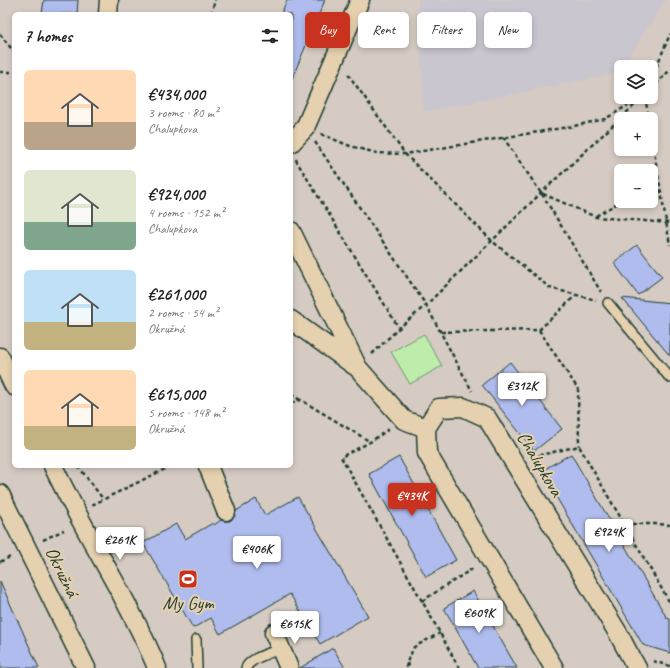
<!DOCTYPE html>
<html lang="en">
<head>
<meta charset="utf-8">
<style>
  :root { --surface:#fff; --page:#f6f6f6; --text:#222; --muted:#767676; --accent:#c8321e }
  body { margin:0; font-family:Caveat,sans-serif; background:var(--page); color:var(--text); height:100vh; display:flex; flex-direction:column; font-size:15px; white-space:nowrap }
  * { box-sizing:border-box; margin:0 }
  p { font-size:13px; color:var(--muted) }
  .icon { flex:none; width:22px; height:22px; fill:none; stroke:currentColor; stroke-width:2; stroke-linecap:round; stroke-linejoin:round }
  .map { position:relative; flex:1; overflow:hidden }
  .sheet { position:absolute; left:12px; top:12px; width:281px; height:456px; display:flex; flex-direction:column; background:var(--surface); border-radius:6px; box-shadow:0 2px 6px #0003 }
  .sheet>* { flex:none }
  .hud { position:absolute; left:305px; top:12px; width:305px; height:36px; display:flex; gap:8px }
  .buttons { position:absolute; left:614px; top:60px; display:grid; gap:8px }
  .buttons a { display:grid; place-items:center; width:44px; height:44px; border-radius:6px; background:var(--surface); box-shadow:0 2px 6px #0003; font-size:20px }
  .price { position:absolute; translate:-50% -34px; padding:0 9px; border-radius:4px; background:#fff; color:#222; font-size:13px; line-height:26px; filter:drop-shadow(0 1px 2px #0008) }
  .price::after { content:''; position:absolute; left:50%; top:24px; width:12px; height:9px; margin-left:-6px; background:inherit; clip-path:polygon(0 0,100% 0,50% 100%) }
  .price.current { background:var(--accent); color:#fff }
  ul { padding:0; list-style:none }
  li { display:flex; align-items:center; gap:12px; height:100px; padding:0 12px }
  li span { display:grid; place-items:center; flex:none; width:112px; height:80px; border-radius:6px; color:#555 }
  li>.icon { margin-inline-start:auto }
  span .icon { width:48px; height:48px; fill:#fffc; stroke-width:1 }
  li b { font-size:17px }
  h2 { display:flex; justify-content:space-between; align-items:center; height:48px; padding:0 12px; font-size:17px }
  .tag { padding:0 14px; border-radius:6px; background:var(--surface); box-shadow:0 2px 6px #0003; font-size:14px; line-height:36px }
  .tag.current { background:var(--accent); color:#fff }
  .map>svg:first-child { display:block }
</style>
</head>
<body>
<div class="map">
<svg width="670" height="668" viewBox="0 0 670 668">
  <rect width="100%" height="100%" fill="#d5cbc2"/>
  <filter id="ink" filterUnits="userSpaceOnUse"><feTurbulence type="fractalNoise" baseFrequency=".025" numOctaves="2"/><feDisplacementMap in="SourceGraphic" scale="8" xChannelSelector="R" yChannelSelector="G"/><feConvolveMatrix kernelMatrix="1 2 1 2 8 2 1 2 1" color-interpolation-filters="sRGB"/></filter>
  <g filter="url(#ink)">
    <!-- built -->
    <path fill="#cac6cf" d="M418,0H666L618,73L424,112Z"/>
    <!-- green -->
    <path fill="#bdecab" stroke="#6e9470" d="M424,334L442,366L410,384L391,352Z"/>
    <!-- building -->
    <path fill="#afbced" stroke="#1f3d34" d="M44,0H78L77,14H42Z
      M287,0H325L291,81V14H281Z
      M637,245L662,277L638,295L614,263Z
      M622,298L670,303V356Z
      M510,362L562,429L534,451L482,385Z
      M571,454L667,618L670,619V653L643,645L541,471Z
      M399,457L456,560L426,577L369,474Z
      M298,497L368,616L320,644L290,594L220,634L211,618L193,628L143,543L176,524L185,539L213,523L214,525L221,520L225,521H230L234,517L236,511L256,499L265,515Z
      M0,581L39,668H0Z
      M473,591L517,668H478L444,608Z
      M333,648L345,668H300Z"/>
    <g fill="none" stroke-linecap="round" stroke-linejoin="round">
      <!-- service casing -->
      <g stroke="#1f3d34" stroke-width="12">
        <path id="service" d="M608,303L670,378
          M196,640L197,668
          M246,668C250,658 270,653 280,649"/>
      </g>
      <!-- minor casing -->
      <g stroke="#1f3d34" stroke-width="21">
        <path id="minor" d="M108,14L109,0
          M291,143L305,128L360,0
          M291,231L358,368L404,420L426,428
          M291,320L355,366
          M0,357L14,386
          M53,466C73,508 96,548 118,588C132,614 146,640 157,668
          M208,466L226,511
          M0,494L86,668
          M274,633L289,668
          M554,668L427,453L426,428L439,408L463,407L487,418L618,633L628,652L637,668"/>
      </g>
      <!-- path -->
      <path stroke="#1f3d34" stroke-width="2.5" stroke-dasharray="4 3" stroke-linecap="butt" d="M211,14L215,0
        M0,34L14,52
        M0,72H14
        M348,74L405,154L492,241L550,288L596,300
        M651,80L670,34
        M651,89L670,70
        M645,97L649,119
        M321,134L350,146L377,153L405,154L574,126L605,119L640,98
        M651,134L670,245
        M503,137L541,193L596,217L670,223
        M315,142L426,305L472,391
        M296,159L297,162L399,328L426,305L541,193L643,97
        M651,182L658,177
        M542,194L601,292
        M596,216L621,201
        M539,330L578,389L579,446
        M441,332L539,330L575,296
        M372,354L399,328
        M291,394L300,400
        M291,403L301,400L369,441
        M389,429L370,442L341,457L440,633L459,668
        M532,457L579,446L670,603
        M78,466L103,499
        M92,505L171,466
        M625,524H658L670,525
        M43,540L64,530
        M0,562L12,556
        M422,601L475,567
        M653,661L670,666
        M407,663L409,668
        M406,668L407,662L414,647L440,633"/>
      <!-- service -->
      <use href="#service" stroke="#e5d1af" stroke-width="9"/>
      <!-- minor -->
      <use href="#minor" stroke="#e5d1af" stroke-width="18"/>
    </g>
  </g>
  <!-- icons -->
  <defs>
    <g id="stadium-square" transform="scale(1)"><rect x="-9" y="-9" width="18" height="18" rx="4" fill="#c8321e" stroke="#e5d1af"/><path d="M0-5a6.5 5 0 1 0 0 10a6.5 5 0 1 0 0-10ZM-3.5-1.8h7v3.6h-7Z" fill="#fff"/></g>
  </defs>
  <g fill-rule="evenodd">
    <use href="#stadium-square" x="188" y="579"/>
  </g>
  <g text-anchor="middle" dominant-baseline="central" stroke-width="4" stroke-linejoin="round" paint-order="stroke">
    <!-- street labels -->
    <g font-size="19" fill="#1f3d34" stroke="#e5d1af">
      <text transform="translate(540 464) rotate(59)">Chalupkova</text>
      <text transform="translate(62 572) rotate(64)">Okružná</text>
    </g>
    <!-- poi labels -->
    <g font-size="19" fill="#1f3d34" stroke="#e5d1af">
      <text x="188" y="603">My Gym</text>
    </g>
  </g>
</svg>
<div class="buttons">
<a><svg class="icon" aria-label="layers" viewBox="0 0 24 24"><path d="M12 4l9 5-9 5-9-5zM3 14l9 5 9-5"/></svg></a>
<a>+</a>
<a>−</a>
</div>
<b class="price" style="left:522px;top:407px">€312K</b>
<b class="price current" style="left:412px;top:517px">€434K</b>
<b class="price" style="left:609px;top:553px">€924K</b>
<b class="price" style="left:120px;top:561px">€261K</b>
<b class="price" style="left:257px;top:570px">€406K</b>
<b class="price" style="left:479px;top:634px">€609K</b>
<b class="price" style="left:295px;top:645px">€615K</b>
<div class="hud">
<a class="tag current">Buy</a>
<a class="tag">Rent</a>
<a class="tag">Filters</a>
<a class="tag">New</a>
</div>
<section class="sheet">
<h2>7 homes<svg class="icon" aria-label="filters" viewBox="0 0 24 24"><path d="M4 7h16M4 17h16"/><circle cx="9" cy="7" r="2"/><circle cx="15" cy="17" r="2"/></svg></h2>
<ul>
<li><span style="background:linear-gradient(#ffd9b3 65%,#b9a48a 0)"><svg class="icon" aria-label="home" viewBox="0 0 24 24"><path d="M3 11l9-7 9 7M6 9v11h12V9"/></svg></span><div><b>€434,000</b><p>3 rooms · 80 m²</p><p>Chalupkova</p></div></li>
<li><span style="background:linear-gradient(#dfe7d0 65%,#7fa58c 0)"><svg class="icon" aria-label="home" viewBox="0 0 24 24"><path d="M3 11l9-7 9 7M6 9v11h12V9"/></svg></span><div><b>€924,000</b><p>4 rooms · 152 m²</p><p>Chalupkova</p></div></li>
<li><span style="background:linear-gradient(#bfe0f5 65%,#c2b280 0)"><svg class="icon" aria-label="home" viewBox="0 0 24 24"><path d="M3 11l9-7 9 7M6 9v11h12V9"/></svg></span><div><b>€261,000</b><p>2 rooms · 54 m²</p><p>Okružná</p></div></li>
<li><span style="background:linear-gradient(#ffd9b3 70%,#c2b280 0)"><svg class="icon" aria-label="home" viewBox="0 0 24 24"><path d="M3 11l9-7 9 7M6 9v11h12V9"/></svg></span><div><b>€615,000</b><p>5 rooms · 148 m²</p><p>Okružná</p></div></li>
</ul>
</section>
</div>
</body>
</html>
